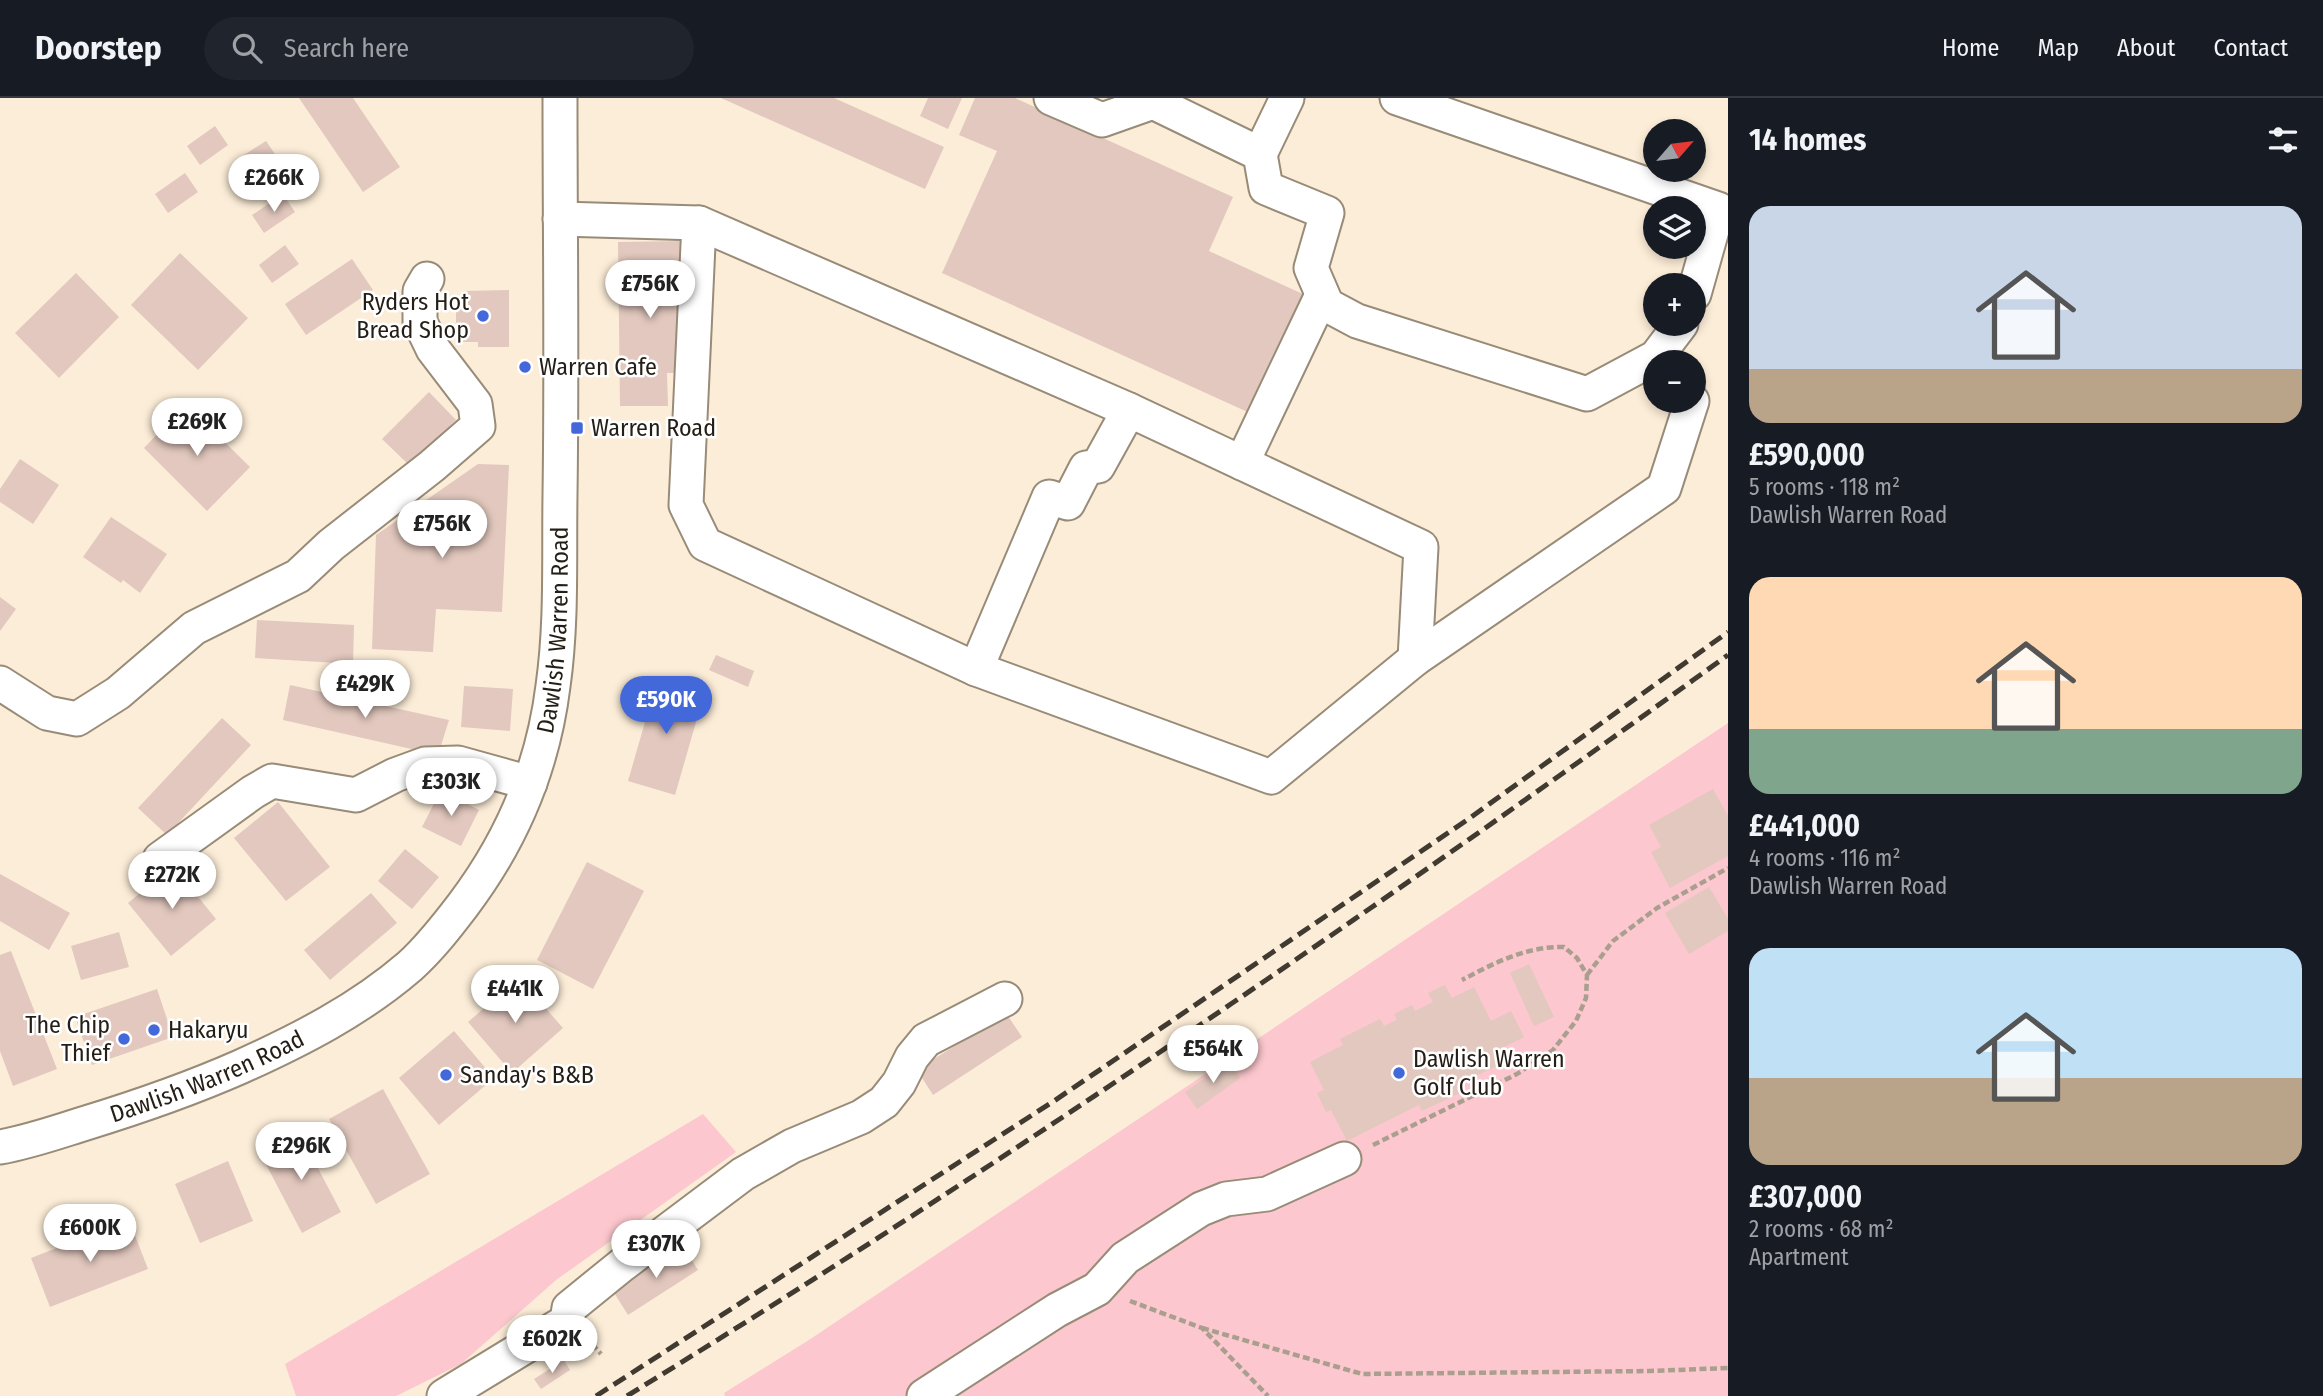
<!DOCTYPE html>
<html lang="en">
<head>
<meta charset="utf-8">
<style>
  :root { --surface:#171b24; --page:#20242c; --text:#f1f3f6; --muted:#9ea1a6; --line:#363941; --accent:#4368da }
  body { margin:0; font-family:"Fira Sans Condensed",sans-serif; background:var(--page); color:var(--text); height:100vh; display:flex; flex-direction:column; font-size:26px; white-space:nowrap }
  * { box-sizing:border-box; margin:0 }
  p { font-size:23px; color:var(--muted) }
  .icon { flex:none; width:38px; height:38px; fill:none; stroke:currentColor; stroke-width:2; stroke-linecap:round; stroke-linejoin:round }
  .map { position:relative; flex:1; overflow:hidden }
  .panel { display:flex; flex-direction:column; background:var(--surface); width:595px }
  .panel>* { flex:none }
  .needle { width:46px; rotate:62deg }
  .buttons { position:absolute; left:1643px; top:21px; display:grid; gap:14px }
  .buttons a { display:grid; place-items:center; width:63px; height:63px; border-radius:50%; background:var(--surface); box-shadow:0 4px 10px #0003; font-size:35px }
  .price { position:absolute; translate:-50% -60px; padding:0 16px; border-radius:24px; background:#fff; color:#222; font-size:23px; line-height:46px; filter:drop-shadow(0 2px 4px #0008) }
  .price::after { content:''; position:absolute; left:50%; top:42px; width:21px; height:16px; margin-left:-10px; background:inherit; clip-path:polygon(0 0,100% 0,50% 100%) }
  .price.active { background:var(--accent); color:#fff }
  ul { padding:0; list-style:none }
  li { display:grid; align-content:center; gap:14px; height:371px; padding:0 21px }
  li span { display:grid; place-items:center; height:217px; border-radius:21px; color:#555 }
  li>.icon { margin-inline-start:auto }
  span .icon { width:126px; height:126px; fill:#fffc; stroke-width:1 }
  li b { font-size:30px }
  h2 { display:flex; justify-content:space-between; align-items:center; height:84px; padding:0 21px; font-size:30px }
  header { display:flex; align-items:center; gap:42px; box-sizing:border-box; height:98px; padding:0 35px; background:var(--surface); border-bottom:2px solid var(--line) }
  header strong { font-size:33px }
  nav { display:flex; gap:38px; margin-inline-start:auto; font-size:24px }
  .search { width:490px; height:63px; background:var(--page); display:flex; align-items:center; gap:18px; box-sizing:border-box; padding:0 24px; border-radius:38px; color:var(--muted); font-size:26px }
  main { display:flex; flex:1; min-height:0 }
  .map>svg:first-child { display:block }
</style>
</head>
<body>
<header>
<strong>Doorstep</strong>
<div class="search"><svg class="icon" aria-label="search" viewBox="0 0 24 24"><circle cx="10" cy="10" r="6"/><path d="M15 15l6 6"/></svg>Search here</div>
<nav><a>Home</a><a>Map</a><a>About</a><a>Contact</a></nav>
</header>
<main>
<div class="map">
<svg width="1728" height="1298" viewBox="0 0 1728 1298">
  <rect width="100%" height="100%" fill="#fcedd8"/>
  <!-- green -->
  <path fill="#fcc7ce" d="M1728,625V1298H725L724,1295L809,1242Z
    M703,1016L736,1054L556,1182L461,1266L396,1298H296L285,1266Z"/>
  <!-- building -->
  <path fill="#e2c8be" d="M299,0H353L400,69L363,94Z
    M721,0H834L944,49L925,91Z
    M928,0H962L948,31L920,18Z
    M975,0H1015L1233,99L1209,153L1305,197L1252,316L942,175L997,53L959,37Z
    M215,28L228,47L200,67L187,48Z
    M266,43L279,62L250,82L236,62Z
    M185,75L198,94L168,115L155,96Z
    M283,96L295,114L264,135L252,117Z
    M682,143L684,275H667L668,308H620L618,144Z
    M285,147L299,166L272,185L259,167Z
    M180,155L248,220L198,272L131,207Z
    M352,161L373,192L306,237L285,206Z
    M76,175L119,219L59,280L15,235Z
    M509,192V249H478V244H463V235H456V201H463V193Z
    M429,294L456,322L410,368L382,341Z
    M186,306L250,369L207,413L144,350Z
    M20,361L59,387L33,426L0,404V391Z
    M478,366L509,367L502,514L436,511L433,554L372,551L376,437Z
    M111,419L167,456L140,495L123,482L121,485L83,459Z
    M0,499L16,511L0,533Z
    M257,522L354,527L353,566L255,560Z
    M716,557L754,573L748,589L709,572Z
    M658,579L705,593L675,697L628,683Z
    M290,587L449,622L438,657L283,622Z
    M464,588L513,591L510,633L461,629Z
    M222,620L251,647L167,737L138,710Z
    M1713,691L1728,718V758L1670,790L1651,754L1661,749L1649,727Z
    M441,692L479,712L461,748L422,729Z
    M278,704L330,769L286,803L234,740Z
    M405,751L439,779L412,811L378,783Z
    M587,764L644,793L593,891L537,862Z
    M173,768L216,821L171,858L128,805Z
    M0,776L70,815L49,852L0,823Z
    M1709,789L1728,821V833L1689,856L1665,815Z
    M371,795L397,825L330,882L304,852Z
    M119,834L129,869L81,882L71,848Z
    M11,853L57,971L13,988L0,953V857Z
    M1529,866L1554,919L1534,928L1510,875Z
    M519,880L563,930L512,975L468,924Z
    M1445,887L1452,900L1474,889L1491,923L1511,913L1524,939L1502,950L1508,962L1458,987L1462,994L1422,1013L1419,1007L1347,1043L1331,1012L1326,1014L1317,995L1324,992L1310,964L1343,947L1340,941L1380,921L1384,928L1397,922L1394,916L1412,907L1415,913L1433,904L1428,895Z
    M157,891L173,939L92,967L75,919Z
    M1006,915L1022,939L933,997L917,972Z
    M454,933L494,980L439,1027L399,980Z
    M1229,963L1240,980L1197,1011L1185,994Z
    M383,991L430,1076L376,1106L329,1021Z
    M299,1034L341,1114L302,1135L260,1055Z
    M228,1063L253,1123L200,1145L175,1086Z
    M129,1122L148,1171L50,1209L31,1160Z
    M683,1148L698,1172L628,1217L613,1193Z
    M564,1262L570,1272L541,1291L534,1281Z"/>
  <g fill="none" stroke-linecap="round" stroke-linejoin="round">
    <!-- minor casing -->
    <g stroke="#988b77" stroke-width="37">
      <g id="minor">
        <path d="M1051,0L1102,22L1153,4L1155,0"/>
        <path d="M1397,0L1718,111L1694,196"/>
        <path d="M1153,4L1260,56L1266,90L1327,115L1311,170L1327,207L1357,223L1587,296L1656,259L1681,226"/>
        <path d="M1260,56L1287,0"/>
        <path d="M560,121L699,125L1129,312L1421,449L1415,561"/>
        <path d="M699,125L686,407L705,446L976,571L1271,679L1415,561L1664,390L1692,303"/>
        <path d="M1242,365L1322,197"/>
        <path d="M976,571L1049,399L1068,405L1086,370L1098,368L1129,312"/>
        <path d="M0,585L47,615L77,621L118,595L194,530L298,478L331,447L432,368L478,328L475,306L433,251L420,224V193L427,181"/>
        <path d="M160,761L253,694L272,683L356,697L395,677L425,666L458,665L530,685"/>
        <path id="s1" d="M0,1049C29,1044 57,1034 86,1025C138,1009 190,991 240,969C300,942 359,912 410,868C430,850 447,828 463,807C512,742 543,669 553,588C562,525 559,460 560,397C562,264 560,132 560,0"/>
        <path d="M444,1298L567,1223L569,1210L622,1167L743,1076L792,1048L861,1019L884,1004L899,985L912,959L926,942L1005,901"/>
        <path d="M924,1298L1057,1212L1097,1191L1125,1160L1201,1111L1226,1101L1267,1096L1344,1061"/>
      </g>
    </g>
    <!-- path -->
    <path stroke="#aa9f8f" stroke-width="4.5" stroke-dasharray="7 3.5" stroke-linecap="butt" d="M1587,877L1613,843L1657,810L1728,770
      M1373,1047L1517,976L1553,952L1576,923L1586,900L1587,877L1577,860L1564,849C1527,848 1494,865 1462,882
      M1130,1203L1202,1230L1268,1298
      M1202,1230L1362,1276L1650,1273L1728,1270
      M592,1246L601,1256"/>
    <!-- minor -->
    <use href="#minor" stroke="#fff" stroke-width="33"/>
    <!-- rail -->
    <path stroke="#413a30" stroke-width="5" stroke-dasharray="14 7" stroke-linecap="butt" d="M596,1298L1054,1003L1467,722L1728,534
      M627,1298C1004,1066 1369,816 1728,557"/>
  </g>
  <!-- markers -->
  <g fill="#4368da" stroke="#fff" stroke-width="2.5">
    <circle cx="483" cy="218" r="7"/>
    <circle cx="525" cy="269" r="7"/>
    <rect x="570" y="323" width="14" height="14" rx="3.5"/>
    <circle cx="154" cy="932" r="7"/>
    <circle cx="124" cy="941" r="7"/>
    <circle cx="1399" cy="975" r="7"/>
    <circle cx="446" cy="977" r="7"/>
  </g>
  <g text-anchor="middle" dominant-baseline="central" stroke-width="5" stroke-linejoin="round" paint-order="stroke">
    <!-- poi labels -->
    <g font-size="24" fill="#241e16" stroke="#fff" text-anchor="start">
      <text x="469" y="204" text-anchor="end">Ryders Hot<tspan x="469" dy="28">Bread Shop</tspan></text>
      <text x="539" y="269">Warren Cafe</text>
      <text x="591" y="330">Warren Road</text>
      <text x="110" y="927" text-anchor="end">The Chip<tspan x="110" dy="28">Thief</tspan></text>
      <text x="168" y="932">Hakaryu</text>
      <text x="1413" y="961">Dawlish Warren<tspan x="1413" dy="28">Golf Club</tspan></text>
      <text x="460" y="977">Sanday's B&amp;B</text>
    </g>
    <!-- street labels -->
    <g font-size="24" fill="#241e16" stroke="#fff">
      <text stroke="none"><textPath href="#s1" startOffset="828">Dawlish Warren Road</textPath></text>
      <text stroke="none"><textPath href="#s1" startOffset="219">Dawlish Warren Road</textPath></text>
    </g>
  </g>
</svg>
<div class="buttons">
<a><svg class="needle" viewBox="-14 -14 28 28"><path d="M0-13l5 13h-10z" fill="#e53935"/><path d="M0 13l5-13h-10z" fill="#9ea1a6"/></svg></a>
<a><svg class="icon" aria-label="layers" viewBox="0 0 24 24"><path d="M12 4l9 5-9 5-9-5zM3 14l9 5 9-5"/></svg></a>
<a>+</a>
<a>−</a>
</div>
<b class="price" style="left:274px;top:116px">£266K</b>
<b class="price" style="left:650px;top:222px">£756K</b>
<b class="price" style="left:197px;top:360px">£269K</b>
<b class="price" style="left:442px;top:462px">£756K</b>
<b class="price" style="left:365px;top:622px">£429K</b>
<b class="price active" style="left:666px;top:638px">£590K</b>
<b class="price" style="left:451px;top:720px">£303K</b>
<b class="price" style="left:172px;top:813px">£272K</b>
<b class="price" style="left:515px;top:927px">£441K</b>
<b class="price" style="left:1213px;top:987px">£564K</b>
<b class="price" style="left:301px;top:1084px">£296K</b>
<b class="price" style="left:90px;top:1166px">£600K</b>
<b class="price" style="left:656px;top:1182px">£307K</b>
<b class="price" style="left:552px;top:1277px">£602K</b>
</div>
<section class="panel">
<h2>14 homes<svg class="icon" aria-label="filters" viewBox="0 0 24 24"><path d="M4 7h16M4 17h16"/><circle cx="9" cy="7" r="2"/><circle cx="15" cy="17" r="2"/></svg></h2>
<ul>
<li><span style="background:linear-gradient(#c9d6e8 75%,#b9a48a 0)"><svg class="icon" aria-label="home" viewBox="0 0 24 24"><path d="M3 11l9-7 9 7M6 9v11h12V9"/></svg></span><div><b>£590,000</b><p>5 rooms · 118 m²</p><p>Dawlish Warren Road</p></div></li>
<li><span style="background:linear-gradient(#ffd9b3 70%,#7fa58c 0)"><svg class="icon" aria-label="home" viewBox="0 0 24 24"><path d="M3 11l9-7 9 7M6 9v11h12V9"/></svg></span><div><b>£441,000</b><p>4 rooms · 116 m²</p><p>Dawlish Warren Road</p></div></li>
<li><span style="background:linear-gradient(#bfe0f5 60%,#b9a48a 0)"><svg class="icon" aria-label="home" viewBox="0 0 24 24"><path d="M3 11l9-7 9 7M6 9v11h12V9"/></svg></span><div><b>£307,000</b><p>2 rooms · 68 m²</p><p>Apartment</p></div></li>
</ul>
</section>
</main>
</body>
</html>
